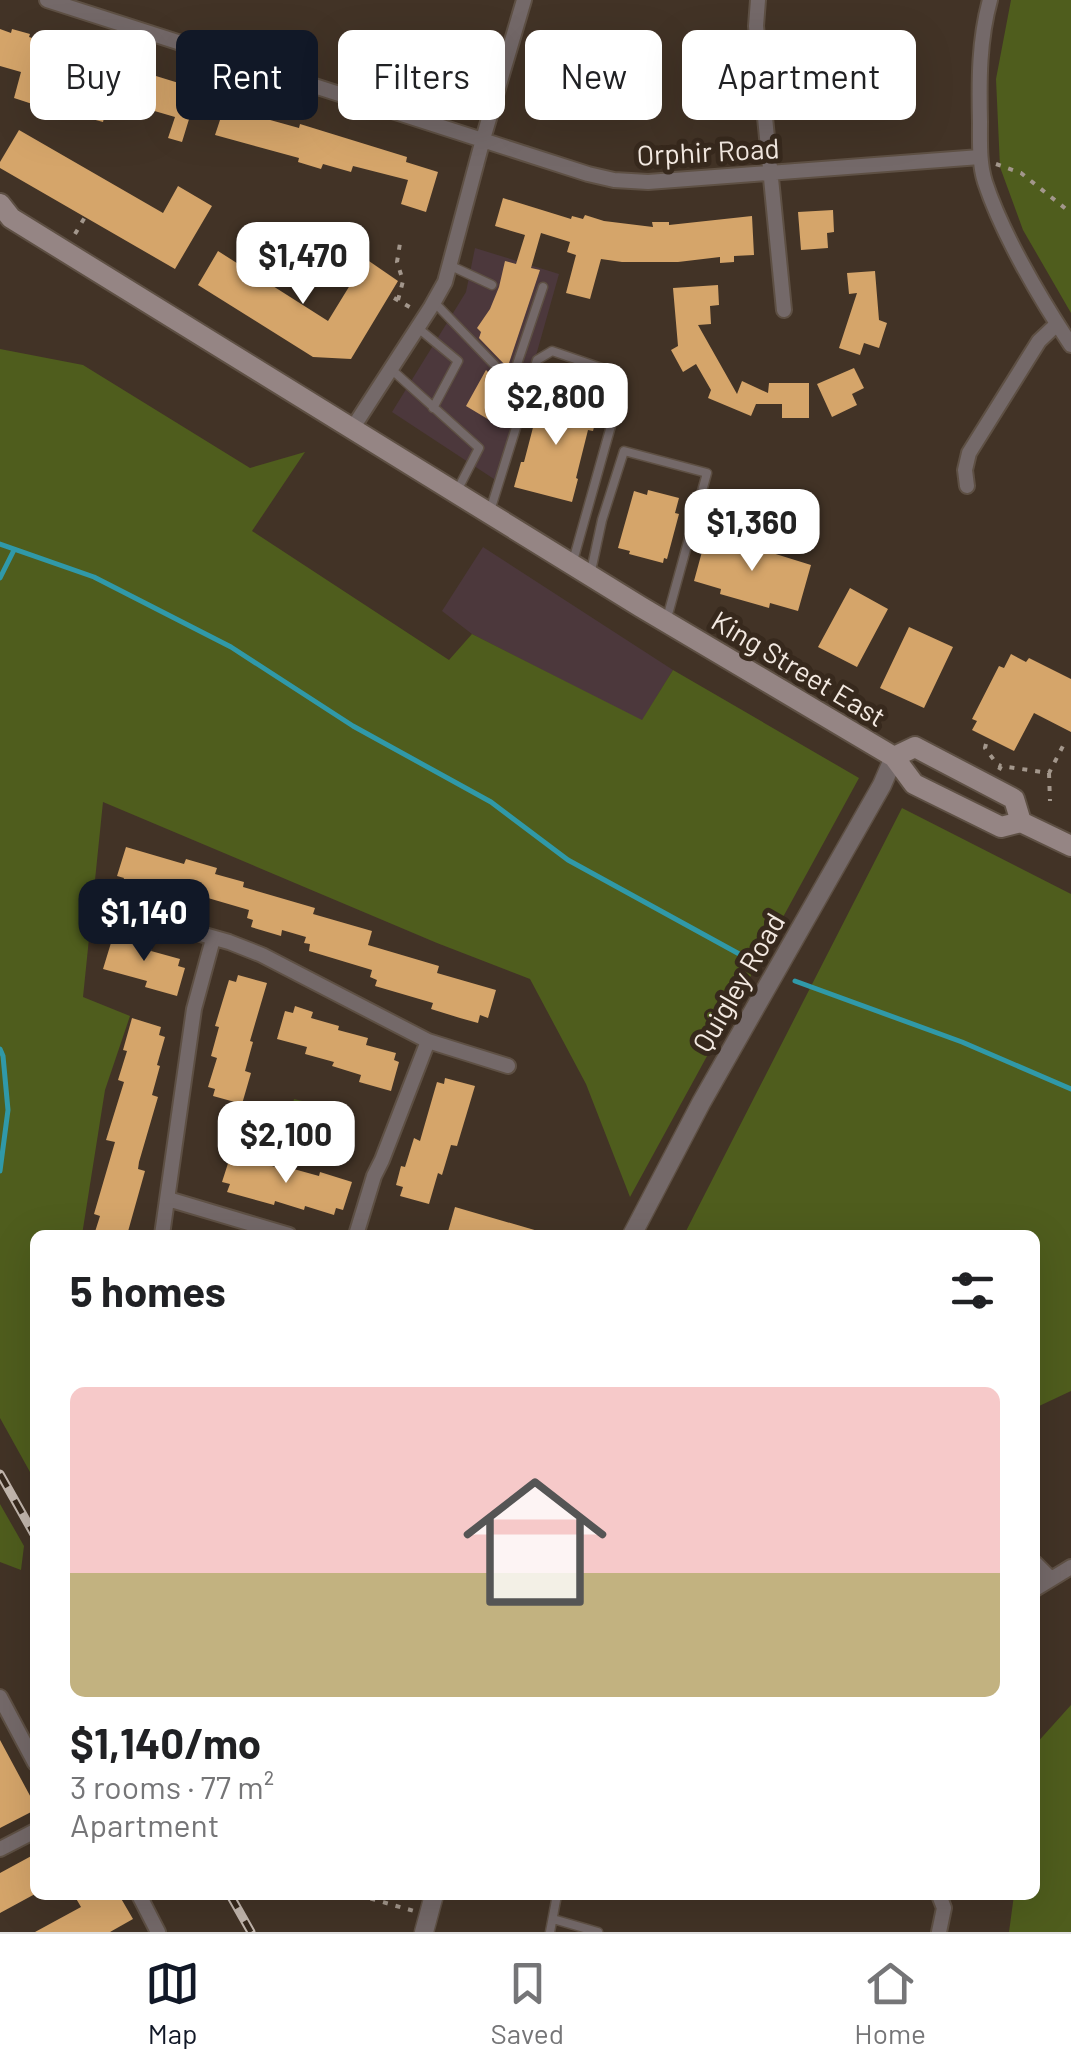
<!DOCTYPE html>
<html lang="en">
<head>
<meta charset="utf-8">
<style>
  :root { --surface:#fff; --page:#f2f2f2; --text:#202124; --muted:#757577; --line:#e0e0e0; --accent:#111827 }
  body { margin:0; font-family:Barlow,sans-serif; background:var(--page); color:var(--text); height:100vh; display:flex; flex-direction:column; font-size:38px; white-space:nowrap }
  * { box-sizing:border-box; margin:0 }
  p { font-size:32px; color:var(--muted) }
  .icon { flex:none; width:55px; height:55px; fill:none; stroke:currentColor; stroke-width:2; stroke-linecap:round; stroke-linejoin:round }
  .map { position:relative; flex:1; overflow:hidden }
  .drawer { position:absolute; left:30px; top:1230px; width:1010px; height:670px; display:flex; flex-direction:column; background:var(--surface); border-radius:15px; box-shadow:0 10px 40px #0002 }
  .drawer>* { flex:none }
  .guide { position:absolute; left:30px; top:30px; width:1012px; height:90px; display:flex; gap:20px }
  .price { position:absolute; translate:-50% -85px; padding:0 22px; border-radius:20px; background:#fff; color:#222; font-size:32px; line-height:65px; filter:drop-shadow(0 2px 5px #0008) }
  .price::after { content:''; position:absolute; left:50%; top:60px; width:30px; height:22px; margin-left:-15px; background:inherit; clip-path:polygon(0 0,100% 0,50% 100%) }
  .price.active { background:var(--accent); color:#fff }
  ul { padding:0; list-style:none }
  li { display:grid; align-content:center; gap:20px; height:530px; padding:0 40px }
  li span { display:grid; place-items:center; height:310px; border-radius:15px; color:#555 }
  li>.icon { margin-inline-start:auto }
  span .icon { width:180px; height:180px; fill:#fffc; stroke-width:1 }
  li b { font-size:42px }
  h2 { display:flex; justify-content:space-between; align-items:center; height:120px; padding:0 40px; font-size:42px }
  .tag { padding:0 35px; border-radius:15px; background:var(--surface); box-shadow:0 10px 40px #0002; font-size:35px; line-height:90px }
  .tag.active { background:var(--accent); color:#fff }
  .menu { display:flex; justify-content:space-around; align-items:center; height:140px; border-top:2px solid var(--line); background:var(--surface); font-size:28px; color:var(--muted) }
  .menu a { display:grid; justify-items:center; gap:5px }
  .menu .active { color:var(--accent) }
  .map>svg:first-child { display:block }
</style>
</head>
<body>
<div class="map">
<svg width="1071" height="1932" viewBox="0 0 1071 1932">
  <rect width="100%" height="100%" fill="#423326"/>
  <!-- commercial -->
  <path fill="#4c383c" d="M475,248L559,274L500,483L392,412L466,292Z
    M483,547L673,670L642,721L472,634L442,611Z"/>
  <!-- green -->
  <path fill="#4f5d1d" d="M1011,0H1071V313L1023,230L1000,167L996,79Z
    M0,349L83,365L250,468L305,452L252,531L449,660L472,634L642,720L673,670L859,778L630,1197L586,1084L530,979L437,943L103,802L83,997L130,1016L105,1090L82,1235H35V1481L0,1418Z
    M902,808L1071,894V1391L1037,1407L1035,1406V1235H684Z
    M294,1099L342,1111L337,1130L304,1121L299,1142L284,1138Z
    M0,1504L24,1546L21,1570L0,1562Z
    M1071,1705V1932H1009L1014,1895H1035V1745Z"/>
  <g fill="none" stroke-linecap="round" stroke-linejoin="round">
    <!-- stream -->
    <path stroke="#3099a8" stroke-width="5" d="M0,544L94,577L231,647L353,726L491,802L568,860L752,961
      M0,578L14,550
      M795,981L962,1042L1071,1089
      M0,1049L3,1056L8,1110L0,1171"/>
  </g>
  <!-- building -->
  <path fill="#d5a56a" d="M0,29L11,33L12,29L30,34L29,37L182,84L181,86L219,97L216,105L299,128L300,124L407,157L406,162L438,172L426,212L401,204L408,180L353,166L351,172L323,164L321,169L298,162L299,158L215,135L220,120L195,113L194,117L190,116L182,142L168,138L175,117L134,105L137,94L112,87L103,122L70,113L69,116L14,98L21,72L0,66Z
    M19,130L163,213L178,186L212,206L175,269L0,168V162Z
    M503,198L571,219L572,216L583,219L585,215L604,221L653,227L652,222H669V225L752,216L754,255L734,256V262L720,263V257L678,262H622L601,259L590,299L566,293L576,255L567,252L570,242L541,233L531,268L540,270L508,366H506L479,338L481,332L477,328L490,309L499,287L505,261L516,264L525,235L495,226Z
    M833,210L834,232L827,233L828,248L801,250L798,212Z
    M218,251L328,321L366,259L398,281L351,359L313,357L198,285Z
    M875,271L879,320L887,323L879,348L864,343L860,355L839,348L857,293L849,294L847,273Z
    M718,285L719,305L710,306L711,324L698,325L737,394L742,381L768,393L769,383H809V418H782V404H756L751,416L708,398L711,390L696,364L683,372L671,350L678,346L673,288Z
    M854,368L864,388L852,394L857,405L832,417L817,384Z
    M486,370L515,400L501,427L466,406Z
    M552,395L586,404L585,409L598,412L593,431L588,430L576,478L578,479L572,502L514,487L521,462H524L536,416L533,415L538,396L551,399Z
    M648,490L679,498L675,513L679,514L667,559L664,558L663,563L629,554L630,551L618,548L634,491L647,495Z
    M706,537L733,545L734,541L811,565L798,611L770,603L769,608L720,594L721,589L694,581Z
    M850,588L888,609L857,667L818,647Z
    M909,627L953,647L924,708L880,688Z
    M1011,654L1026,662L1029,658L1071,679V732L1034,713L1014,751L972,730L977,721L972,719L999,666L1004,668Z
    M126,847L184,864L186,859L217,868L215,874L244,882L243,887L315,908L313,914L372,931L368,945L439,966L437,973L496,990L488,1018L480,1015L478,1023L460,1018L431,1009L433,1003L375,986L377,980L370,977L372,970L309,951L310,944L304,943L306,937L282,930L281,936L251,927L253,920L247,918L249,910L201,896L199,901L170,892L168,898L122,884L124,878L117,876Z
    M114,933L153,945L151,951L180,959L178,966L185,968L177,996L145,987L147,981L103,969Z
    M238,975L267,983L250,1041L253,1042L245,1071L251,1073L242,1104L213,1096L215,1089L208,1087L217,1058L211,1056L219,1027L215,1026L229,980L236,982Z
    M295,1006L313,1012L311,1018L339,1026L338,1030L368,1038L366,1045L396,1053L394,1060L399,1062L391,1091L359,1082L361,1075L332,1066L334,1062L305,1054L307,1047L277,1039L285,1011L293,1013Z
    M132,1018L161,1027L159,1035L165,1037L157,1065L160,1066L152,1095L158,1097L139,1162L138,1169L145,1171L127,1235H94L100,1216L94,1214L115,1142L106,1140L124,1082L118,1080L127,1051L123,1050Z
    M445,1078L475,1086L457,1146L451,1145L442,1175L438,1173L429,1204L400,1196L403,1187L396,1185L401,1166L405,1167L414,1138L420,1141L437,1082L444,1084Z
    M231,1154L289,1171L290,1168L319,1176L320,1172L352,1182L343,1210L336,1208L334,1215L305,1206L304,1210L275,1201L274,1205L227,1192L230,1184L222,1182Z
    M455,1207L538,1231V1235H447Z
    M0,1740L35,1805V1810L0,1828Z
    M35,1854V1894L0,1913V1873Z
    M74,1895H119L133,1919L110,1932H35L81,1907Z"/>
  <g fill="none" stroke-linecap="round" stroke-linejoin="round">
    <!-- service casing -->
    <g stroke="#5e5044" stroke-width="11">
      <path id="service" d="M449,265L492,285
        M434,302L511,382L543,287
        M418,328L458,361L433,408
        M391,369L479,448L458,489
        M490,511L537,360L552,351L616,373V408L573,561
        M591,571L602,520L624,451L707,473L667,618
        M553,1919L598,1932
        M550,1932L557,1895"/>
    </g>
    <!-- minor casing -->
    <g stroke="#5e5044" stroke-width="18">
      <path id="minor" d="M47,0L588,174L614,180L648,182L980,157
        M758,0L756,26L784,310
        M990,0C979,40 979,80 980,122C980,142 979,163 985,182C1002,234 1041,300 1071,345
        M352,429L431,307L445,282L483,139L524,0
        M967,486L965,470L969,453L1039,341L1057,324
        M102,906L229,942L262,955L428,1041L508,1066
        M168,1199L289,1235
        M162,1235L194,1009L213,939
        M356,1235L374,1176L382,1160L428,1041
        M1035,1563L1050,1578
        M1035,1589L1071,1567
        M0,1697L35,1763
        M0,1849L35,1831
        M139,1895L158,1932
        M939,1895L944,1908L939,1932"/>
    </g>
    <!-- tertiary casing -->
    <g stroke="#5e5044" stroke-width="21">
      <path id="tertiary" d="M632,1235L701,1103L882,785L894,757
        M424,1932L434,1895"/>
    </g>
    <!-- secondary casing -->
    <g stroke="#5e5044" stroke-width="24">
      <path id="secondary" d="M0,204L11,218L641,607L894,757L914,784L1001,827L1021,822L1071,846
        M894,757L915,747L1014,799L1021,822"/>
    </g>
    <!-- path -->
    <path stroke="#a3978c" stroke-width="4" stroke-dasharray="5 8" stroke-linecap="butt" d="M996,164L1021,173L1071,213
      M75,234L85,217
      M394,298L413,309
      M398,300L403,281L397,262L401,237
      M986,744L985,748L997,764L1001,766
      M999,770L1001,766L1049,773L1065,742
      M1049,773L1050,801
      M358,1895L414,1911"/>
    <!-- service -->
    <use href="#service" stroke="#746969" stroke-width="8"/>
    <!-- minor -->
    <use href="#minor" stroke="#746969" stroke-width="14"/>
    <!-- tertiary -->
    <use href="#tertiary" stroke="#746969" stroke-width="18"/>
    <!-- secondary -->
    <use href="#secondary" stroke="#958584" stroke-width="20"/>
    <!-- rail casing -->
    <g stroke="#c3b7ae" stroke-width="9">
      <path id="rail" d="M0,1474L35,1536
        M230,1895L251,1932"/>
    </g>
    <!-- rail -->
    <use href="#rail" stroke="#37291d" stroke-width="5" stroke-dasharray="15" stroke-linecap="butt"/>
  </g>
  <g text-anchor="middle" dominant-baseline="central" stroke-width="10" stroke-linejoin="round" paint-order="stroke">
    <!-- street labels -->
    <g font-size="28" fill="#f3e9e1" stroke="#37291d">
      <text transform="translate(708 151) rotate(-3)">Orphir Road</text>
      <text transform="translate(799 668) rotate(31)">King Street East</text>
      <text transform="translate(738 982) rotate(-60)">Quigley Road</text>
    </g>
  </g>
</svg>
<b class="price" style="left:303px;top:307px">$1,470</b>
<b class="price" style="left:556px;top:448px">$2,800</b>
<b class="price" style="left:752px;top:574px">$1,360</b>
<b class="price active" style="left:144px;top:964px">$1,140</b>
<b class="price" style="left:286px;top:1186px">$2,100</b>
<div class="guide">
<a class="tag">Buy</a>
<a class="tag active">Rent</a>
<a class="tag">Filters</a>
<a class="tag">New</a>
<a class="tag">Apartment</a>
</div>
<section class="drawer">
<h2>5 homes<svg class="icon" aria-label="filters" viewBox="0 0 24 24"><path d="M4 7h16M4 17h16"/><circle cx="9" cy="7" r="2"/><circle cx="15" cy="17" r="2"/></svg></h2>
<ul>
<li><span style="background:linear-gradient(#f6c9c9 60%,#c2b280 0)"><svg class="icon" aria-label="home" viewBox="0 0 24 24"><path d="M3 11l9-7 9 7M6 9v11h12V9"/></svg></span><div><b>$1,140/mo</b><p>3 rooms · 77 m²</p><p>Apartment</p></div></li>
</ul>
</section>
</div>
<nav class="menu">
<a class="active"><svg class="icon" aria-label="map" viewBox="0 0 24 24"><path d="M3 6l6-2 6 2 6-2v14l-6 2-6-2-6 2zM9 4v14M15 6v14"/></svg>Map</a>
<a><svg class="icon" aria-label="saved" viewBox="0 0 24 24"><path d="M7 4h10v16l-5-4-5 4z"/></svg>Saved</a>
<a><svg class="icon" aria-label="home" viewBox="0 0 24 24"><path d="M3 11l9-7 9 7M6 9v11h12V9"/></svg>Home</a>
</nav>
</body>
</html>
